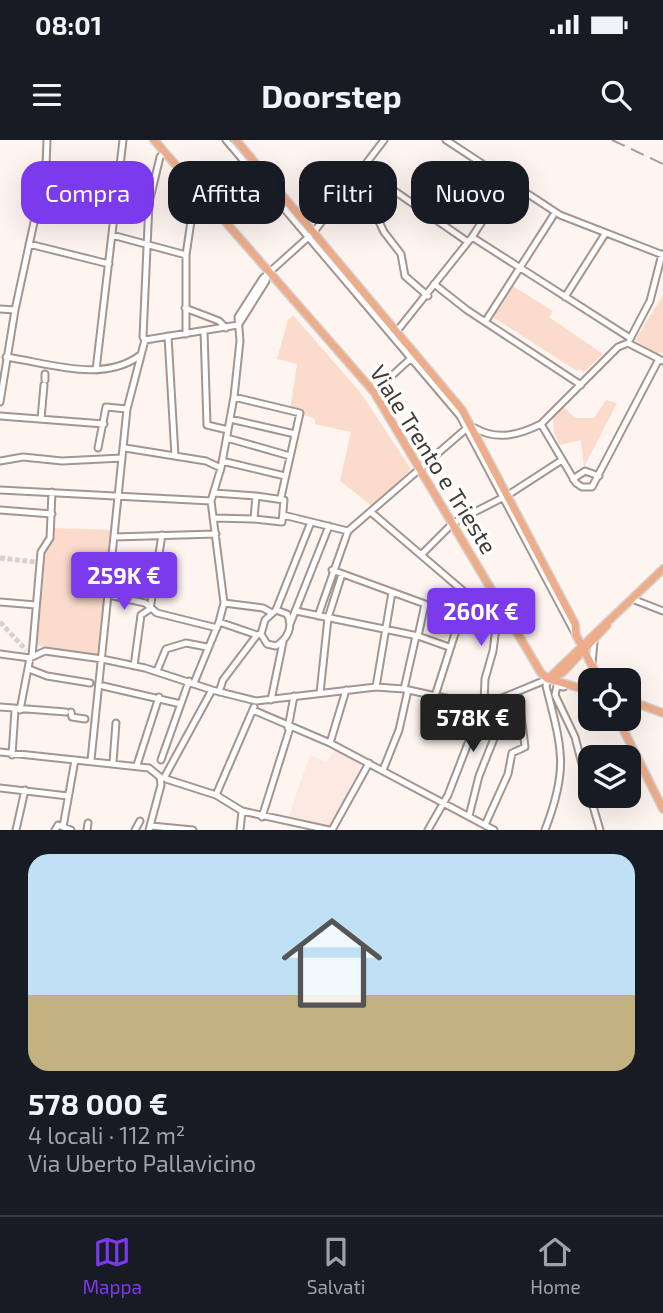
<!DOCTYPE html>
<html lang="it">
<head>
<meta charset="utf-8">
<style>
  :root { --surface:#171b24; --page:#20242c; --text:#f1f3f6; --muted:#9ea1a6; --line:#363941; --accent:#7c3aed }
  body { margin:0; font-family:"Exo 2",sans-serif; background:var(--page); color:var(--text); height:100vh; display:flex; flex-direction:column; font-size:26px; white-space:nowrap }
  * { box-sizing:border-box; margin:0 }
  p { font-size:23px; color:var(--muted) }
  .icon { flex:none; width:38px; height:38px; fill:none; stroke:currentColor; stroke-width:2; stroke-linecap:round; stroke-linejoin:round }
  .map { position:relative; height:690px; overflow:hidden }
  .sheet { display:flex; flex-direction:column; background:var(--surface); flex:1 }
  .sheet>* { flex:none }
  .hud { position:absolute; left:21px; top:21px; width:621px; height:63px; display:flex; gap:14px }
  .tools { position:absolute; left:578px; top:528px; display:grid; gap:14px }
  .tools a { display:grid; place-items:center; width:63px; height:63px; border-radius:14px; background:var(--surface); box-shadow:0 7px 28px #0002; font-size:35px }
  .price { position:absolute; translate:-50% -60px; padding:0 16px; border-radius:7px; background:var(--accent); color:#fff; font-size:23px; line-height:46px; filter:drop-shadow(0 2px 4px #0008) }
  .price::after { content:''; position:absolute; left:50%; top:42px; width:21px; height:16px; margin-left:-10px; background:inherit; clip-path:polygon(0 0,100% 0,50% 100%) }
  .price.current { background:#222; color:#fff }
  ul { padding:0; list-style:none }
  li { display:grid; align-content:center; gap:14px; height:371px; padding:0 28px }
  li+li { border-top:2px solid var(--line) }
  li span { display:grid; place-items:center; height:217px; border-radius:21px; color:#555 }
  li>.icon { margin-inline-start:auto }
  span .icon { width:126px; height:126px; fill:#fffc; stroke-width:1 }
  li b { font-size:30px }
  .tag { padding:0 24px; border-radius:21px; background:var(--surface); box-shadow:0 7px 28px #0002; font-size:24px; line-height:63px }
  .tag.current { background:var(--accent); color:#fff }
  .status { display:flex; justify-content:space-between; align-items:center; height:49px; padding:0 35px; background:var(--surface); direction:ltr }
  .status svg { height:19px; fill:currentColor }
  header { display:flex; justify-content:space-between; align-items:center; height:91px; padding:0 28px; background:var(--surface); font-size:32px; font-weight:700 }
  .dock { display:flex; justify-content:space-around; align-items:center; height:98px; border-top:2px solid var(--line); background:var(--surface); font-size:19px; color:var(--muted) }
  .dock a { display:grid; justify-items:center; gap:4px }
  .dock .current { color:var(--accent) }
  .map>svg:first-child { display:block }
</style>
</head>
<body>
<div class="status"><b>08:01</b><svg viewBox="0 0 49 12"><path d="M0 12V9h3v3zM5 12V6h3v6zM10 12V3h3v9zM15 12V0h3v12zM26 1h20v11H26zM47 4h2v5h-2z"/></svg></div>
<header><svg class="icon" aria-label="menu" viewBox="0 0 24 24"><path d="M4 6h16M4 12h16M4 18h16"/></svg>Doorstep<svg class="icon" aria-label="search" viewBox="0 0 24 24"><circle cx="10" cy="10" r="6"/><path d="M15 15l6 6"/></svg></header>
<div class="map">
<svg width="663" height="690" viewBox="0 0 663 690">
  <rect width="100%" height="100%" fill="#fef5f1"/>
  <!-- built -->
  <path fill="#fce9e1" d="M335,610L362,623L329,689L287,681L310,615L326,622Z"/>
  <!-- green -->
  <path fill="#fbdbcb" d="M511,145L553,171L549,177L603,214L584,232L579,229L577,231L491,176Z
    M663,155V212L657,214L635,200Z
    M293,175L360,252L411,329L373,367L340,341L351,292L315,284V279L290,270L297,224L277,219L288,180Z
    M606,260L617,263L584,327L581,300L560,305L554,293L553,278L563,266L575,278H594Z
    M54,388L113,390L99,516L35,505L43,412L52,404Z"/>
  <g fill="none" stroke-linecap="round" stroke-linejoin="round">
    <!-- minor-tunnel -->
    <path stroke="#d8d0cc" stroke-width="5" stroke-dasharray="5 2.5" stroke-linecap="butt" d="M0,418L36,422
      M0,482L26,510"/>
    <!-- minor casing -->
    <g stroke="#a4958f" stroke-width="9">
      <path id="minor" d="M226,0L460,276L576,495
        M446,0L560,75L663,115
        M363,29L468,102
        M345,52L375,73L384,92L401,114L405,136L428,156
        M112,95L186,115
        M472,97L630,198
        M29,104L109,124
        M434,144L467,170L581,245
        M565,157L605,94
        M185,168L219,181L226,188
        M0,169L15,170
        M485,182L553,76
        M239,184L266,141L268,132
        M204,191L207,285L228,290
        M397,191L472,97L507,43
        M186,194V115L194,61L204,58
        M168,196L175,316
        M630,199L650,161L662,114
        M145,200L238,185
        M628,203L663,221
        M6,217C48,223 102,243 139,216
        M96,230L123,0
        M45,240V234
        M374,252L409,220L413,221
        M234,257L300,273L281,357
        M0,262L15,170L46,27L47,0
        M0,276L104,284
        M41,279L44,245
        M230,279L295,294
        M541,284L576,343L582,347H592L659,219
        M475,288C497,301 519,295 541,284L618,207L628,203
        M227,298L290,316
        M98,308L106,267L127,269
        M125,308L206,321L221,328
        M0,321L23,317L62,321L122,318
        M222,321L285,336
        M573,339L585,331L599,336
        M0,350L211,361
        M214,353L256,356
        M256,356L284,360L282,382L254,379Z
        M0,370L52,374
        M372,373L497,480
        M283,375L348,391
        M213,378L254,379
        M348,391L467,288
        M114,397L216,394
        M422,414L453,383L508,355L562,320
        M332,430L425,464L418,496
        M109,455L145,463L157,473L217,488
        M632,459L663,471
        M0,462L36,465
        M224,463L263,468L272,473
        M150,469L162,395
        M276,470L287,474C294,487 287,499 276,506L267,504L261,494L265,480Z
        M276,470L311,382
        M296,471L418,496L449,507
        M318,476L348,391
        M219,482L257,495
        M290,484L329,386
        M0,514L30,518L45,511L102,519L145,528L212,550L256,561L376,547L404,549L473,564L502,558L548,539
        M32,516L41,412L50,398L52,352
        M592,523L594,502
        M134,526L141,475L150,469
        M29,529L47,536L90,543
        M157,531L166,509L186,503L207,507
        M194,543L219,482L224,463L211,361L221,328L234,257L240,201L238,177L263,138L313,93L384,0
        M103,546L181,564
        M376,547L392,452
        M564,547L557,546L555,555L575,597L590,655
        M404,549L416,496
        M219,552L223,540L257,495L261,494
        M320,553L328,478L342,434
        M435,556L461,475L474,460
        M271,560L283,502
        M0,567L66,572
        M20,570L30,518
        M253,570L330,603L494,690
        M71,572L72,577L85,579
        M288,588L294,556
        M330,603L346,550
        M0,612L149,628L160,637L161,645L149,690
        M12,615L15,570
        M91,620L127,269L145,200L143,197L149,63L160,17L164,12
        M161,620L189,541
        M113,622L116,583
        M137,625L159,557
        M383,630L399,590L408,550
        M164,638L212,550
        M166,639L216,655L242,671L329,690
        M0,648L68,656
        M216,655L254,567
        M590,656L600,690
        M469,676L479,636L495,596L502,558
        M262,677L290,588
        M485,685L508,634L512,613L525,607L518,552
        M151,686L193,690
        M63,687L75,620
        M16,690L25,650
        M55,690L58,685L71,690
        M87,690L88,683
        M135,690L140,681
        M240,690L242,671
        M332,690L369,623
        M428,690L448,655L484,562L485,539L493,511L497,480
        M545,690C569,628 562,609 546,546L548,539"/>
    </g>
    <!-- major casing -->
    <g stroke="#d5d4d3" stroke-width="10">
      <path id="major" d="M154,0L374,252L541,533L548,539
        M236,0L462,270L575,484L576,495L600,541
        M553,537L563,532L607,485
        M548,539L663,429
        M549,539L590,551
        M628,560L663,573
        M618,579L663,669"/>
    </g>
    <!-- minor -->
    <use href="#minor" stroke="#fff" stroke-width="5"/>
    <!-- major -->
    <use href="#major" stroke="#edad8b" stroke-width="7"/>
    <!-- rail -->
    <path stroke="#a39b98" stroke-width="2" stroke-dasharray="14 7" stroke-linecap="butt" d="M612,0L663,24"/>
  </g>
  <g text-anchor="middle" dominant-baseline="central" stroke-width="7" stroke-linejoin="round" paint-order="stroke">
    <!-- street labels -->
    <g font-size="23" fill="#403a37" stroke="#fff">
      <text transform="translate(434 319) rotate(58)">Viale Trento e Trieste</text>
    </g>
  </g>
</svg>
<div class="tools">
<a><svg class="icon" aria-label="locate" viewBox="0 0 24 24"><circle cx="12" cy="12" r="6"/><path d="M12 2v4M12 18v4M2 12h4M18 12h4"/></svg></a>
<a><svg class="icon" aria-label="layers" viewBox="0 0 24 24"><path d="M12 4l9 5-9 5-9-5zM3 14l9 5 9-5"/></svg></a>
</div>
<b class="price" style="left:124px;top:472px">259K €</b>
<b class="price" style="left:481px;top:508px">260K €</b>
<b class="price current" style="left:473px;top:614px">578K €</b>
<div class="hud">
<a class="tag current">Compra</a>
<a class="tag">Affitta</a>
<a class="tag">Filtri</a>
<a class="tag">Nuovo</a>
</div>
</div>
<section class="sheet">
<ul>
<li><span style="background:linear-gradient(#bfe0f5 65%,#c2b280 0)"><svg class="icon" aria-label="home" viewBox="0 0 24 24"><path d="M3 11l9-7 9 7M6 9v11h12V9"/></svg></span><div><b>578 000 €</b><p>4 locali · 112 m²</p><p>Via Uberto Pallavicino</p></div></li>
</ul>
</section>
<nav class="dock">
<a class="current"><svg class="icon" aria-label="map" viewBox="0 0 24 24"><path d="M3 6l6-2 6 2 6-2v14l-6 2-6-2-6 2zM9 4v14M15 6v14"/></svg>Mappa</a>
<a><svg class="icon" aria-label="saved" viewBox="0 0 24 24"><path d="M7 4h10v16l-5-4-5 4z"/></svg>Salvati</a>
<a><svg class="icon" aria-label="home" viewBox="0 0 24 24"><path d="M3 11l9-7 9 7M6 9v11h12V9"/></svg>Home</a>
</nav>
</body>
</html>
